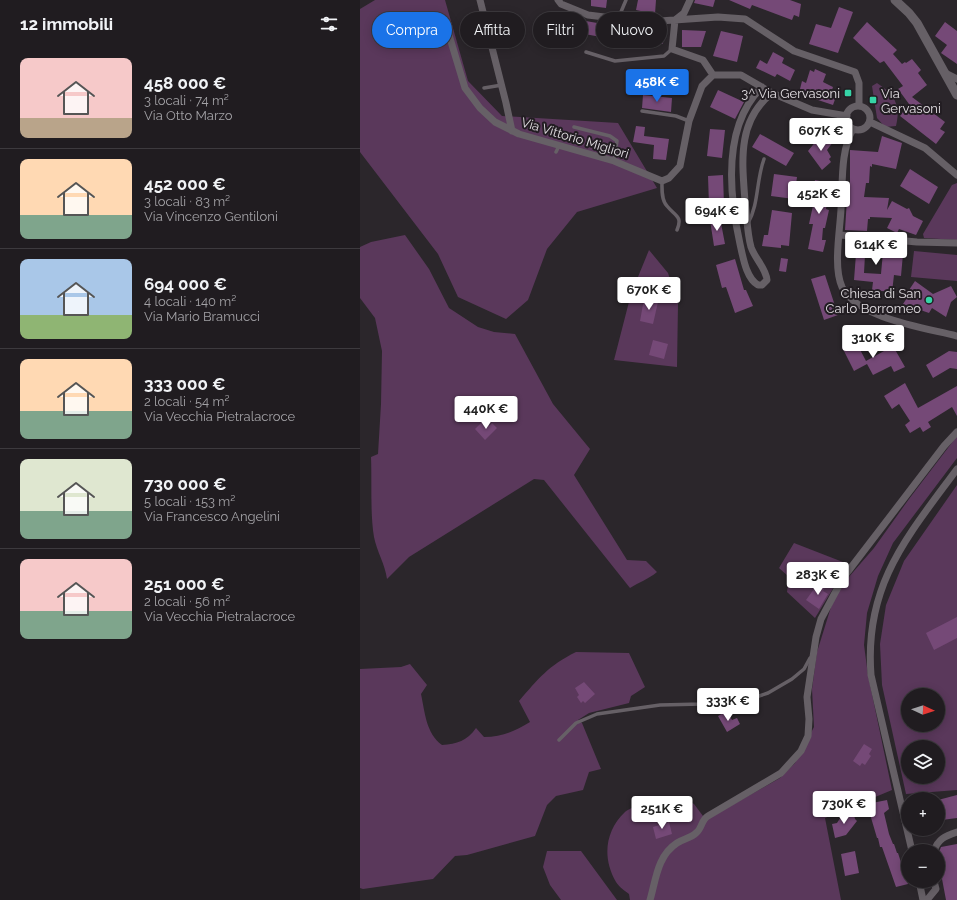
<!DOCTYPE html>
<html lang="it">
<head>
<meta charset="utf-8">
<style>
  :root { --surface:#201c20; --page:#282529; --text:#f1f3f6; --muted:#a2a1a5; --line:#3d3a3e; --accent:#1a73e8 }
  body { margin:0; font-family:Raleway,sans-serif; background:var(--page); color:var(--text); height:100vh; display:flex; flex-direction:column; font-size:15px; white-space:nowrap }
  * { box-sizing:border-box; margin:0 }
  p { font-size:13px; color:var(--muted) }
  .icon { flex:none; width:22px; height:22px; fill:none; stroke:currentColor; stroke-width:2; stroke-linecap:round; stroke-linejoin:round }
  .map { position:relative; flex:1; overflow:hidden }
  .details { display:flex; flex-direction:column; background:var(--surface); width:360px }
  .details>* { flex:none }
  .banner { position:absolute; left:12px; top:12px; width:380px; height:36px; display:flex; gap:8px }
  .needle { width:26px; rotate:93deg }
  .tools { position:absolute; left:541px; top:688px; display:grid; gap:8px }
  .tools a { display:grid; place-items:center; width:44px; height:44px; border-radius:50%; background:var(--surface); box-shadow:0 2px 10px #0003,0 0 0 1px var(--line); font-size:20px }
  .price { position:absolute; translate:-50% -34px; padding:0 9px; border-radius:4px; background:#fff; color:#222; font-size:13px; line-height:26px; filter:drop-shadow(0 1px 2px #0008) }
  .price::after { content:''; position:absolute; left:50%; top:24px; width:12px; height:9px; margin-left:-6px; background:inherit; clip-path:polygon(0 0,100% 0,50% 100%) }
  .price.selected { background:var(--accent); color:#fff }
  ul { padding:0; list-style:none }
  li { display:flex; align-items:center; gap:12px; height:100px; padding:0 20px }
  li+li { border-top:1px solid var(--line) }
  li span { display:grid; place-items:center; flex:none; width:112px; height:80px; border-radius:8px; color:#555 }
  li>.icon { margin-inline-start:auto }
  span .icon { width:48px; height:48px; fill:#fffc; stroke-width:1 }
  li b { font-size:17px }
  h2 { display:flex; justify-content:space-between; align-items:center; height:48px; padding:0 20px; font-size:17px }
  .chip { padding:0 14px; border-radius:18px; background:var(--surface); box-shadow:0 2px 10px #0003,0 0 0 1px var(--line); font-size:14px; line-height:36px }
  .chip.selected { background:var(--accent); color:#fff }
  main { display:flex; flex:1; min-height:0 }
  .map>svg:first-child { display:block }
</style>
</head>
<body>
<main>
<section class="details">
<h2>12 immobili<svg class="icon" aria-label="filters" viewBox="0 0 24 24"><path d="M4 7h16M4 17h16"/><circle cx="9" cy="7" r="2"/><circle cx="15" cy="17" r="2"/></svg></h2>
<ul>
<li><span style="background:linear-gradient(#f6c9c9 75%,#b9a48a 0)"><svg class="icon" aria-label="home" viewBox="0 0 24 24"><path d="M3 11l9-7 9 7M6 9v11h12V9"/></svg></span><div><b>458 000 €</b><p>3 locali · 74 m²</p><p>Via Otto Marzo</p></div></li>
<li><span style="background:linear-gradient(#ffd9b3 70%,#7fa58c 0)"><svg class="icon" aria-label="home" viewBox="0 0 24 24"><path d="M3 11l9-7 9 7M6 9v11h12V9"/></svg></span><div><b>452 000 €</b><p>3 locali · 83 m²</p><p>Via Vincenzo Gentiloni</p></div></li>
<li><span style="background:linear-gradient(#a9c7e8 70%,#8fb573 0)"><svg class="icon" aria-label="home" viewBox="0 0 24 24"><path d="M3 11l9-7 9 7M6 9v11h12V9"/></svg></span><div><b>694 000 €</b><p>4 locali · 140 m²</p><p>Via Mario Bramucci</p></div></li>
<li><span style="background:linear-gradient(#ffd9b3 65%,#7fa58c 0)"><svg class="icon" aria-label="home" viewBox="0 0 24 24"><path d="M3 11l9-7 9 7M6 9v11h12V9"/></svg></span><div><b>333 000 €</b><p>2 locali · 54 m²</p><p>Via Vecchia Pietralacroce</p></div></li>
<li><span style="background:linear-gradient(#dfe7d0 65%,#7fa58c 0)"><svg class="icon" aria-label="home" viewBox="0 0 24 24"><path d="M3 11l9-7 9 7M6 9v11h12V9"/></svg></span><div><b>730 000 €</b><p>5 locali · 153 m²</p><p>Via Francesco Angelini</p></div></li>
<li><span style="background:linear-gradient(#f6c9c9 65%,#7fa58c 0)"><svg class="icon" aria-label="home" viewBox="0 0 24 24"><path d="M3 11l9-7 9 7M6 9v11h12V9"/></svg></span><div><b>251 000 €</b><p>2 locali · 56 m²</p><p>Via Vecchia Pietralacroce</p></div></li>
</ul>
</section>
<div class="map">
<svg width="597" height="900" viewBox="0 0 597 900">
  <rect width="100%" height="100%" fill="#2b262b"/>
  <!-- green -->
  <path fill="#5a385b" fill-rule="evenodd" d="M15,0H85L108,81L142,116L258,123L297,188L217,212L187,249L168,300L146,319L98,297L78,254L0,152V9Z
    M517,83C535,95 541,105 536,126L525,127L517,118L512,86Z
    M597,183V240L564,238L563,234L592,185Z
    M45,235L69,269L89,308L118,327L134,332L155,334L193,404L230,449L214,475L267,560L286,561L297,572C289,579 279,582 270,588L184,480L174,479L49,557L27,579C25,564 17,552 14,537C10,513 12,482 11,457L18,454L21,404L22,351L15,318L0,298V247L11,242Z
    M289,250L308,273L318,304L317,367L254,360L271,294Z
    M554,251L597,255V281L551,277Z
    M597,436V458L533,543L518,576L507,613L504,645L508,675L532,790L465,818L481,900H270L269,894C265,891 259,887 256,882C242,858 245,831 265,812C272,805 310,798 321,796L334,804L346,820L420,778L435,763L454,727L452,689L457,652L471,607L481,586L514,548L549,499Z
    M597,485V790L546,794L522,685L520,644L526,605L544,561ZM548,695H578V725H548ZM548,747H578V777H548Z
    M434,543L488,564L455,618L427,592L429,577L419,568Z
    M216,652L269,653L285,687L271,696L269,703L229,713L218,720L222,723L241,769L229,772L223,790L196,796L187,805L175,836L107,855L95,856L73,879L3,889L0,888V669L41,667L50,664L67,685L61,694C65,713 66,733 82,745C97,744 107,741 116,728L124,737C142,737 155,731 170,722L159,701C179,678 188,666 216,652Z
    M187,851H221L257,900H201L190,885L183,867Z"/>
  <!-- building -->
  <path fill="#754977" d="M231,0H247L246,8L231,6Z
    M278,0H296L295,14L276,10Z
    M335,0H355L353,7L334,3Z
    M369,0H430L441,4L439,17L434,15L432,20L392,5L390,9Z
    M479,7L493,12L478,53L449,44L456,24L471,28Z
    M220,20L243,24L241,37L219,33Z
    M507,22L537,50L533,54L542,64L545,62L546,63L552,59L561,70L558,73L567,85L552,97L585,122L580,129L585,132L576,144L540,116L549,104L538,89L543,86L524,61L520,63L493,38Z
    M585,22L597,31V64L581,53L587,45L575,36Z
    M260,27L275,28V47L254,45L255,36H259Z
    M295,28L304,29L303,44L293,43Z
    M322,30L346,31L341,47H322Z
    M361,31L383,36L377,62L353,56Z
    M413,52L424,58L422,63L435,70L430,81L417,74L415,77L396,68L400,60L407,64Z
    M455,69L466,74L463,82L473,87L472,90L478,91L473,105L452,98L453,95L440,89L442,81L446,83L450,70L454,72Z
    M358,90L384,102L375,119L350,107Z
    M283,95L312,98L311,112L282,108Z
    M276,126L285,127L284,136L309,139L306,160L293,159L294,145L273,142Z
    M350,129L365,130L362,158L347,156Z
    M400,134L434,153L426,166L392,147Z
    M461,135L473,142L467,150L471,157L469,159L471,162L462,170L448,151Z
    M522,136L542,143L536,169L512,164V167L510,166L509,183H506L504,197L529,198L527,210L532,201L547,209L549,208L553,216L563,221L556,235L539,229L537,233L527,228L532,218L510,217V219H508L507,231L485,230L487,199H490V150L518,152Z
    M550,169L578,187L569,204L540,186Z
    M414,174L437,177L434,199L411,196Z
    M363,175L364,205H349L348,176Z
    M455,180L471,183L466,209L469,210L465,228H463L462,240H466L463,252L448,249L453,224H449L454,201H451Z
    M412,210L432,213L429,246L421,245V248L402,246L404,235H408Z
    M360,218L365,244L354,246L350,220Z
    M486,242L515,245L514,256L505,255L504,273L521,274L523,252L543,254L541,276L534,275L532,292L512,290L513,282L494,280L496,254L485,253Z
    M421,258L428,259L426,272L419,271Z
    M375,259L384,290H386L393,306L375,313L366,287L362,288L356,265Z
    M465,275L478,315L464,320L451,279Z
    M555,281L573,294L591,286L597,297L591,302L586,317L572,308L569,313L543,304L547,298L545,296Z
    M284,299L298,302L293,324L280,321Z
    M293,340L308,344L304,359L289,355Z
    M495,340L506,361L533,346L545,367L534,372L531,366L513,375L507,364L494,371L482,347Z
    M589,351L597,352V369L590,368L573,378L566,365Z
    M545,383L558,408L597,386V416L592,407L568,422L571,427L563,432L560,427L550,433L545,425L550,421L539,404L532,409L524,396Z
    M124,420L129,426L132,423L137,428L125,440L115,429Z
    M459,582L466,586L463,591L468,594L459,609L446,600Z
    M597,617V638L574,650L566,633Z
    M224,682L235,694L225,703L223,701L221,703L217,697L219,695L215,688Z
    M367,711L372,720L377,718L380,724L367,732L358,716Z
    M504,744L512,749L509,754L511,756L505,765L502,763L500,766L493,761Z
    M597,795V818L582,820L580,812H578V800Z
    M527,800L529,809L524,813L529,834L533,844H534L537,853H538L548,884L536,887L522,847H520L518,838H517L507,804Z
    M484,812L490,816L494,815L495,819L497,821L486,835L475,838L472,824L477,823Z
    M309,822L312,834L296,839L293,827Z
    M597,844V900H586L579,863L581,862L579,852L581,847Z
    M495,851L499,873L485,876L481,854Z"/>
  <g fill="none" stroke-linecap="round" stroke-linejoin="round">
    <!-- service -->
    <path stroke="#666066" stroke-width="3.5" d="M258,19L266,0
      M226,52L255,61L304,56L312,49
      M124,88L142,85
      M282,111L316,116L329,121
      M214,127L250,136L257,141L254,160
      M196,152L199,146
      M302,181C302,188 301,200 307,206C315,216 323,216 317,230
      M388,223C399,204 396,181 404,159
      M199,740L216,723L237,714L300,705L342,704L387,700L408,693L432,679L444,669L450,658"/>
    <!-- minor -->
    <path stroke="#666066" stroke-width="7" d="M120,0L146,103L152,131
      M198,0L201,4L228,15L285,22L358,17L385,19L434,51L495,72L499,83V106
      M315,20L312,49L343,60L353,75H381L412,93L452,110L487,116
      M315,20L324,13L330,0
      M86,25L105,88L120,108L135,122L159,134L254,161L302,181L309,178L320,166L329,121L342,86L353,75
      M585,73L597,79
      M402,87C362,126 369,194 380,244C383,257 386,278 398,285H402L407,280C406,268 395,259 391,247C387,233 387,216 385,201C382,161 377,121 412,93
      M486 118a12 12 0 1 1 24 0a12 12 0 1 1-24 0Z
      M510,122L565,148L597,175
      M493,129C480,152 483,183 481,209C480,231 473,267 482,287C498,319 566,328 597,336
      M480,235L557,242L597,243
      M552,851L511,675C504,585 547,537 597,469
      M574,851C578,839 585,836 597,832
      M559,881L563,900
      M290,900C296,880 297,856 317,843C323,839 331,838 336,833C342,829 341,820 348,816L421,773L441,751L448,736L449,719L447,697L456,637L461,619L483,578L584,446L597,432
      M567,900L576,889L574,881"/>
    <!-- tertiary -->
    <path stroke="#666066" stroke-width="9" d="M535,0L549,13L557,23L597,95"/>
  </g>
  <!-- markers -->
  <g fill="#36d4a7" stroke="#221d22" stroke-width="1.5">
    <rect x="484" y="89" width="8" height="8" rx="2"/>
    <rect x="509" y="96" width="8" height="8" rx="2"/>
    <circle cx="569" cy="300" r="4"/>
  </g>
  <g text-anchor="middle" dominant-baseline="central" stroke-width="4" stroke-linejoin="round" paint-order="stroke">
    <!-- poi labels -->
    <g font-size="13" fill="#e0dce0" stroke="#221d22" text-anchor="end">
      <text x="480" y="93">3^ Via Gervasoni</text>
      <text x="521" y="93" text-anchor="start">Via<tspan x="521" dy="15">Gervasoni</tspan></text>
      <text x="561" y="293">Chiesa di San<tspan x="561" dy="15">Carlo Borromeo</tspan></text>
    </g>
    <!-- street labels -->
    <g font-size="13" fill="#e0dce0" stroke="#221d22">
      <text transform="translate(215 138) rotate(17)">Via Vittorio Migliori</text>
    </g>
  </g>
</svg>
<div class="tools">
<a><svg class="needle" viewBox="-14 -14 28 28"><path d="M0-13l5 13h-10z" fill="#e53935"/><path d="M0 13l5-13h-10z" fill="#a2a1a5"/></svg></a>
<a><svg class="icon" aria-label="layers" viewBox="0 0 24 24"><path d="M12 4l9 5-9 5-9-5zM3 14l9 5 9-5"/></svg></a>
<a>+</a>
<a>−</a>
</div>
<b class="price selected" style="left:297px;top:103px">458K €</b>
<b class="price" style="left:461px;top:152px">607K €</b>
<b class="price" style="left:459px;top:215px">452K €</b>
<b class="price" style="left:357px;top:232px">694K €</b>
<b class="price" style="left:516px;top:266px">614K €</b>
<b class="price" style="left:289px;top:311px">670K €</b>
<b class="price" style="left:513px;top:359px">310K €</b>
<b class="price" style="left:126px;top:430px">440K €</b>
<b class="price" style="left:458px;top:596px">283K €</b>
<b class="price" style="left:368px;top:722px">333K €</b>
<b class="price" style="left:484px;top:825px">730K €</b>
<b class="price" style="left:302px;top:830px">251K €</b>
<div class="banner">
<a class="chip selected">Compra</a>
<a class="chip">Affitta</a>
<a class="chip">Filtri</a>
<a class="chip">Nuovo</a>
</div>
</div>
</main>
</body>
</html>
